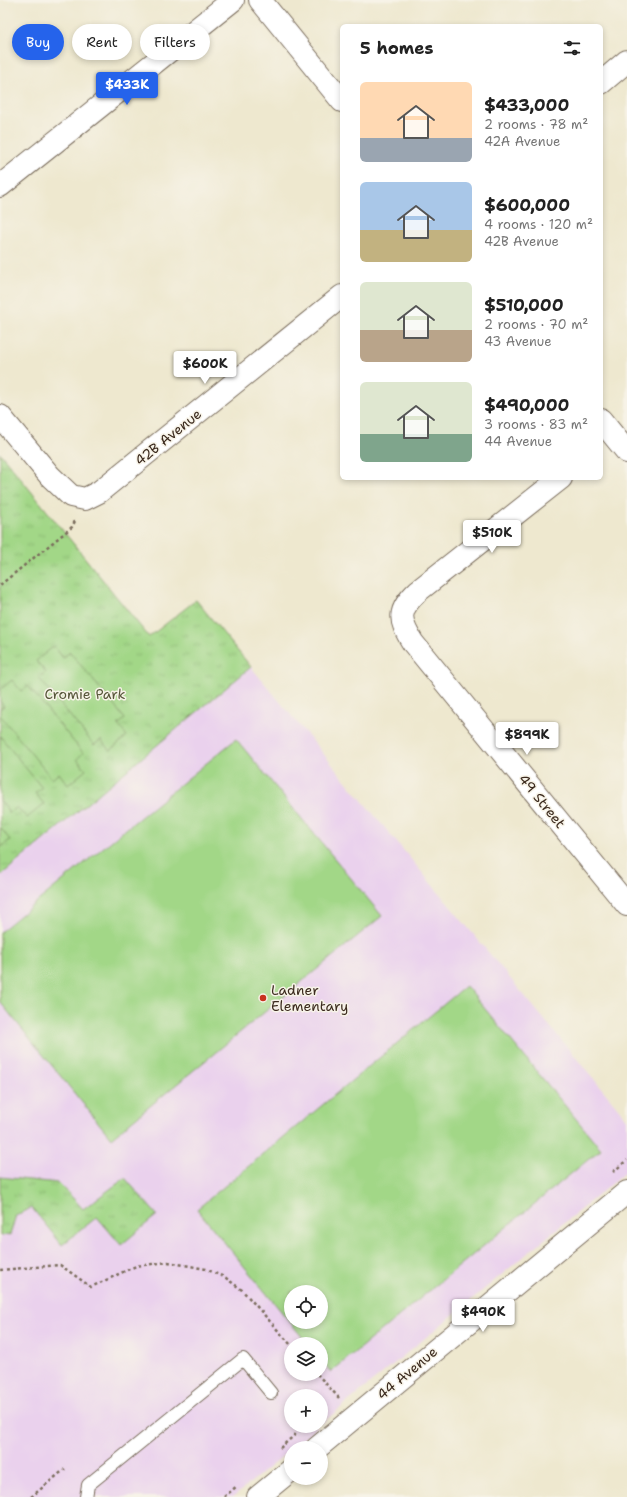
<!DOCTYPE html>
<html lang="en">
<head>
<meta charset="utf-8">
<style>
  :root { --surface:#fff; --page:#f6f6f6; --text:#222; --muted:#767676; --accent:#2563eb }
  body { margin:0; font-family:"Shantell Sans",sans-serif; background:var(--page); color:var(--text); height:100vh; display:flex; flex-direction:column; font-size:15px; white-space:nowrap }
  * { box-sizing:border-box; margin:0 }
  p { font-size:13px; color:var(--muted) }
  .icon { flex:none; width:22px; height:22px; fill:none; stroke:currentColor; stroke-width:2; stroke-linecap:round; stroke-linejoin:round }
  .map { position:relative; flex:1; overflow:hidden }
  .side { position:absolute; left:340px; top:24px; width:263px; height:456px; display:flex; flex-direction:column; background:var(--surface); border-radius:6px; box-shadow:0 2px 6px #0003 }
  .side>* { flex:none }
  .guide { position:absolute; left:12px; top:24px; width:268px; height:36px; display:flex; gap:8px }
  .fabs { position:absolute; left:284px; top:1285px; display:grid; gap:8px }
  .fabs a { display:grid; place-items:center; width:44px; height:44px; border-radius:50%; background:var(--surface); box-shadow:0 2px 6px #0003; font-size:20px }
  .price { position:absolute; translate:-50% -34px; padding:0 9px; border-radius:4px; background:#fff; color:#222; font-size:13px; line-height:26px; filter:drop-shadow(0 1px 2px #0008) }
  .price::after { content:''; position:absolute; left:50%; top:24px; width:12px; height:9px; margin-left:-6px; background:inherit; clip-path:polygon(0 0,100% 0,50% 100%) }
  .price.on { background:var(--accent); color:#fff }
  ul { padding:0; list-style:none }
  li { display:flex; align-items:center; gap:12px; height:100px; padding:0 20px }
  li span { display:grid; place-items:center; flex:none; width:112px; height:80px; border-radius:6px; color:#555 }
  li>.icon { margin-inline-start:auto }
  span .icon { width:48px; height:48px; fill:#fffc; stroke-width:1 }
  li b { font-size:17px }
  h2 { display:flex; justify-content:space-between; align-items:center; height:48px; padding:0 20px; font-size:17px }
  .tag { padding:0 14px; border-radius:18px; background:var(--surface); box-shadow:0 2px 6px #0003; font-size:14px; line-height:36px }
  .tag.on { background:var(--accent); color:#fff }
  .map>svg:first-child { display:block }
</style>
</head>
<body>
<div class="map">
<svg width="627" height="1497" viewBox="0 0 627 1497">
  <defs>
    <pattern id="grass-tufts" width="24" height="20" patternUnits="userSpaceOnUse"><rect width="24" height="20" fill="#a2d787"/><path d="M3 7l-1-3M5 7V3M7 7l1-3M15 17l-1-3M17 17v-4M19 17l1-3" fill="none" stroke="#8cb974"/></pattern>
  </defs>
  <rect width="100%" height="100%" fill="#f7f3e8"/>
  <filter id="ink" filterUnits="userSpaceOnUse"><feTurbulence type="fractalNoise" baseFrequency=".025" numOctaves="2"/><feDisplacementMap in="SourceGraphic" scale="8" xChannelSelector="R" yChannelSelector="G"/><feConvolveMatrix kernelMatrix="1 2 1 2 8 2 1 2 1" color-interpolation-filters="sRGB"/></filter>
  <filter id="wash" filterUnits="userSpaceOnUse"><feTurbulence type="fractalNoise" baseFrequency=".012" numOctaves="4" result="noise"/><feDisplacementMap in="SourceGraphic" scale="16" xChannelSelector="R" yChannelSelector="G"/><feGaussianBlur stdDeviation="0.9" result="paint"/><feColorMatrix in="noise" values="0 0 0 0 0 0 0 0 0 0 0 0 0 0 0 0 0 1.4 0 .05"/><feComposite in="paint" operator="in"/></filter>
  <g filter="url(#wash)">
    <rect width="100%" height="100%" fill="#eee8cf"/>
    <!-- built -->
    <path fill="#ead1ed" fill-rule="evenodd" d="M251,667L627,1119V1171L321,1424V1396H291V1426H319L233,1497H0V876ZM291,1292H321V1322H291ZM291,1344H321V1374H291Z"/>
    <!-- grass -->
    <path fill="url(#grass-tufts)" stroke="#6e8052" d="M0,453L149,637L196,600L251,667L0,876Z
      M0,1177L59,1183L83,1209L125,1178L157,1215L121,1245L97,1217L62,1245L32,1208L16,1215L10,1235L0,1236Z"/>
    <!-- pitch -->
    <path fill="#a2d787" stroke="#6e8052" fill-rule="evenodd" d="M54,646L63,658L70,652L125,719L118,725L127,736L110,751L101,740L94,745L39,678L46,672L36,661Z
      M12,680L21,691L28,686L83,753L77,759L86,770L68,785L59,773L52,779L0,715V709L4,706L0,701V690Z
      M0,736L42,788L35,793L44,804L27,818L17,807L10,813L0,800Z
      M236,739L382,916L111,1138L0,1002V932Z
      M0,827L10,840L0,848Z
      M466,986L601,1149L331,1372L321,1360V1344H308L197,1209ZM291,1292H321V1322H291Z"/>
  </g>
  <g filter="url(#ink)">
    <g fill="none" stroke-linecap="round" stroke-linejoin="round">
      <!-- lane casing -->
      <g stroke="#7a6c5c" stroke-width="14">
        <path id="lane" d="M86,1497L88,1485L243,1359L271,1393"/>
      </g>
      <!-- street casing -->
      <g stroke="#7a6c5c" stroke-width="24">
        <path id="street" d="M260,0L342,101
          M601,83L627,61
          M0,186L233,0
          M0,416L50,476L71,496L85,499L99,492L342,296
          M601,420L627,452
          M561,478L418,591C398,610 398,619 413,643L627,905
          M317,1448L627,1192
          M258,1497L291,1470"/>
      </g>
      <!-- path -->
      <path stroke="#7a6c5c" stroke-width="2.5" stroke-dasharray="3 3" stroke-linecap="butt" d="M0,585L72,527L75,521
        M613,1172L627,1160
        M0,1270L60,1265L91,1287L136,1266L168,1262L206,1269L226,1278L242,1290L291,1345
        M317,1374L339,1398
        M280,1448L297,1433
        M31,1497L65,1469
        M224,1497L237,1486"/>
      <!-- lane -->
      <use href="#lane" stroke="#fff" stroke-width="12"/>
      <!-- street -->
      <use href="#street" stroke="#fff" stroke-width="22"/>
    </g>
  </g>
  <!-- markers -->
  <circle fill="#c8321e" stroke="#f7f3e8" stroke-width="1.5" cx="263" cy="998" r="4"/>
  <g text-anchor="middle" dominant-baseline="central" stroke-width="3" stroke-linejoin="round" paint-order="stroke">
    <!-- street labels -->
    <g font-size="14" fill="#3b2a1e" stroke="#f7f3e8">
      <text transform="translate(168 437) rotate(-39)">42B Avenue</text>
      <text transform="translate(542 801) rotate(51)">49 Street</text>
      <text transform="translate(407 1373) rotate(-40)">44 Avenue</text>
    </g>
    <!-- park labels -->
    <g font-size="14" fill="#555538" stroke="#f7f3e8">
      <text x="85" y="694">Cromie Park</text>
    </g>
    <!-- poi labels -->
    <g font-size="14" fill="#3b2a1e" stroke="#f7f3e8" text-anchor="start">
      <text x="271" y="990">Ladner<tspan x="271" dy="16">Elementary</tspan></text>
    </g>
  </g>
</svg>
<div class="fabs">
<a><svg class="icon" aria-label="locate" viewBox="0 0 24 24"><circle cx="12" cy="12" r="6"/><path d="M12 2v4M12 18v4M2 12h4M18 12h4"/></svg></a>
<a><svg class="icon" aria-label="layers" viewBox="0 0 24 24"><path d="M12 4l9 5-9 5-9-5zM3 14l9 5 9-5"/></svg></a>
<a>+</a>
<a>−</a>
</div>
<b class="price on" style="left:127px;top:106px">$433K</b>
<b class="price" style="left:205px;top:385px">$600K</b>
<b class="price" style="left:492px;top:554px">$510K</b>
<b class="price" style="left:527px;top:756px">$899K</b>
<b class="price" style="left:483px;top:1333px">$490K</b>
<div class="guide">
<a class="tag on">Buy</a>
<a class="tag">Rent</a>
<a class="tag">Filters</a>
</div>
<section class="side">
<h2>5 homes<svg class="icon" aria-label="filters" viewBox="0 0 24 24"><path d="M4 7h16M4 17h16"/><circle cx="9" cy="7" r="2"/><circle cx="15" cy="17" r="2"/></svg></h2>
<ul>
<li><span style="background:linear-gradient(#ffd9b3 70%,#9aa5b1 0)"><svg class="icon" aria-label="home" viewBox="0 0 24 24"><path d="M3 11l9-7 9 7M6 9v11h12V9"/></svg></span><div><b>$433,000</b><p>2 rooms · 78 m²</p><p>42A Avenue</p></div></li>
<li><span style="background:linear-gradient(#a9c7e8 60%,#c2b280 0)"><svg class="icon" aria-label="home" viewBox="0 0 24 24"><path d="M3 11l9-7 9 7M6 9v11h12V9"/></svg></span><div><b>$600,000</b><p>4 rooms · 120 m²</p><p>42B Avenue</p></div></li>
<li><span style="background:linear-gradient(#dfe7d0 60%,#b9a48a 0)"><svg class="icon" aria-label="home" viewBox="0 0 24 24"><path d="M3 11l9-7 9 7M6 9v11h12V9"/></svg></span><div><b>$510,000</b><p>2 rooms · 70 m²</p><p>43 Avenue</p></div></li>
<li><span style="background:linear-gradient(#dfe7d0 65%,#7fa58c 0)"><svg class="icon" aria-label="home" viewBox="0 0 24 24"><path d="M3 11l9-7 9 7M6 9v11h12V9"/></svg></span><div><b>$490,000</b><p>3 rooms · 83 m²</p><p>44 Avenue</p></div></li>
</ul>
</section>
</div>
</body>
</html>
